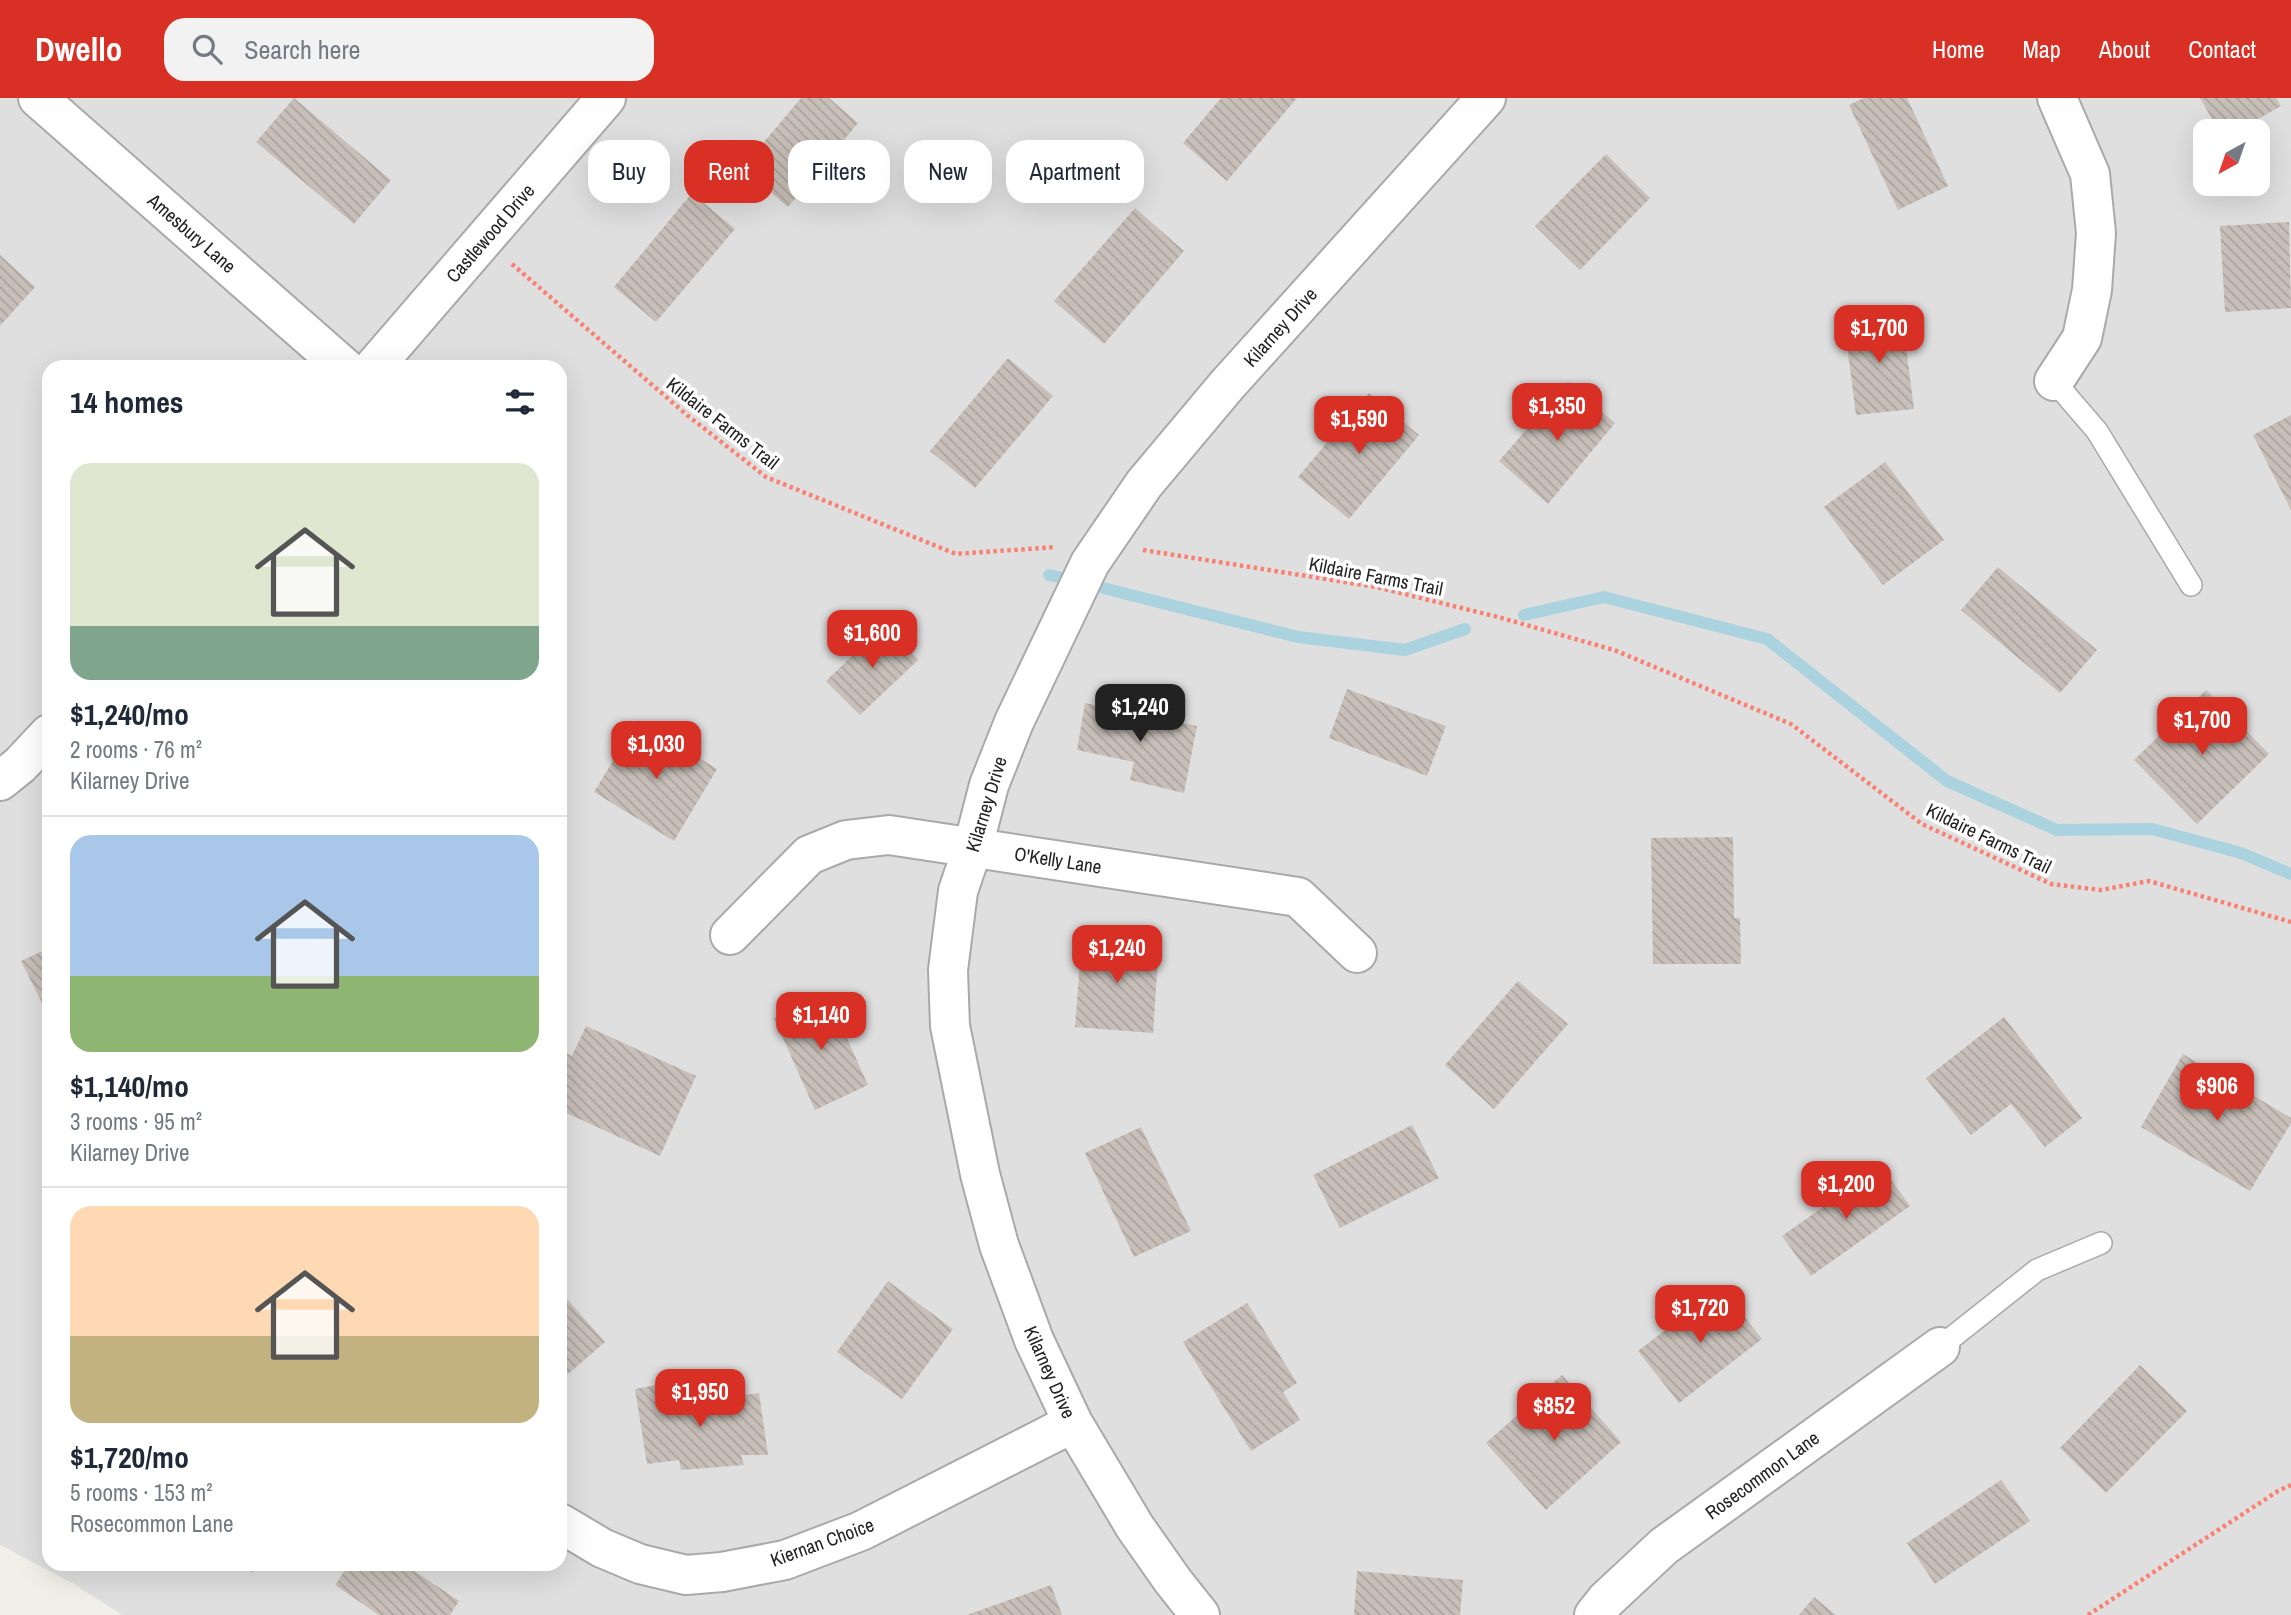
<!DOCTYPE html>
<html lang="en">
<head>
<meta charset="utf-8">
<style>
  :root { --surface:#fff; --page:#f2f2f3; --text:#1f2937; --muted:#747a83; --line:#e0e1e3; --accent:#d93025 }
  body { margin:0; font-family:"Archivo Narrow",sans-serif; background:var(--page); color:var(--text); height:100vh; display:flex; flex-direction:column; font-size:26px; white-space:nowrap }
  * { box-sizing:border-box; margin:0 }
  p { font-size:23px; color:var(--muted) }
  .icon { flex:none; width:38px; height:38px; fill:none; stroke:currentColor; stroke-width:2; stroke-linecap:round; stroke-linejoin:round }
  .map { position:relative; flex:1; overflow:hidden }
  .sheet { position:absolute; left:42px; top:262px; width:525px; height:1211px; display:flex; flex-direction:column; background:var(--surface); border-radius:21px; box-shadow:0 7px 28px #0002 }
  .sheet>* { flex:none }
  .top-card { position:absolute; left:588px; top:42px; width:665px; height:63px; display:flex; gap:14px }
  .needle { width:46px; rotate:220deg }
  .controls { position:absolute; left:2193px; top:21px; display:grid; gap:14px }
  .controls a { display:grid; place-items:center; width:77px; height:77px; border-radius:14px; background:var(--surface); box-shadow:0 7px 28px #0002; font-size:35px }
  .price { position:absolute; translate:-50% -60px; padding:0 16px; border-radius:14px; background:var(--accent); color:#fff; font-size:23px; line-height:46px; filter:drop-shadow(0 2px 4px #0008) }
  .price::after { content:''; position:absolute; left:50%; top:42px; width:21px; height:16px; margin-left:-10px; background:inherit; clip-path:polygon(0 0,100% 0,50% 100%) }
  .price.selected { background:#222; color:#fff }
  ul { padding:0; list-style:none }
  li { display:grid; align-content:center; gap:14px; height:371px; padding:0 28px }
  li+li { border-top:2px solid var(--line) }
  li span { display:grid; place-items:center; height:217px; border-radius:21px; color:#555 }
  li>.icon { margin-inline-start:auto }
  span .icon { width:126px; height:126px; fill:#fffc; stroke-width:1 }
  li b { font-size:30px }
  h2 { display:flex; justify-content:space-between; align-items:center; height:84px; padding:0 28px; font-size:30px }
  .pill { padding:0 24px; border-radius:21px; background:var(--surface); box-shadow:0 7px 28px #0002; font-size:24px; line-height:63px }
  .pill.selected { background:var(--accent); color:#fff }
  header { display:flex; align-items:center; gap:42px; box-sizing:border-box; height:98px; padding:0 35px; background:var(--accent); color:#fff }
  header strong { font-size:33px }
  nav { display:flex; gap:38px; margin-inline-start:auto; font-size:24px }
  .search { width:490px; height:63px; background:var(--page); display:flex; align-items:center; gap:18px; box-sizing:border-box; padding:0 24px; border-radius:21px; color:var(--muted); font-size:26px }
  .map>svg:first-child { display:block }
</style>
</head>
<body>
<header>
<strong>Dwello</strong>
<div class="search"><svg class="icon" aria-label="search" viewBox="0 0 24 24"><circle cx="10" cy="10" r="6"/><path d="M15 15l6 6"/></svg>Search here</div>
<nav><a>Home</a><a>Map</a><a>About</a><a>Contact</a></nav>
</header>
<div class="map">
<svg width="2291" height="1517" viewBox="0 0 2291 1517">
  <defs>
    <pattern id="building-back-hatch" width="6" height="6" patternUnits="userSpaceOnUse" patternTransform="scale(1.75)"><rect width="6" height="6" fill="#c7bfb8"/><path d="M-1 5l2 2M0 0l6 6M5-1l2 2" fill="none" stroke="#aba49e"/></pattern>
  </defs>
  <rect width="100%" height="100%" fill="#f2efe9"/>
  <!-- residential -->
  <path fill="#e0dfdf" fill-rule="evenodd" d="M0,0H2291V1517H122L74,1486L0,1447ZM2205,33H2258V86H2205ZM49,270H560V1466H49Z"/>
  <g fill="none" stroke-linecap="round" stroke-linejoin="round">
    <!-- stream -->
    <path stroke="#aad3df" stroke-width="12" d="M1049,477L1058,479
      M1103,490L1298,539L1405,552L1465,531
      M1524,517L1604,499L1767,541L1947,683L2057,732L2152,731L2241,755L2291,776"/>
  </g>
  <!-- building -->
  <path fill="url(#building-back-hatch)" d="M294,0L391,82L354,126L256,44Z
    M801,0H829L858,25L788,109L742,70Z
    M1221,0H1297L1227,83L1183,45Z
    M1864,0H1907L1948,88L1898,112L1849,7Z
    M2200,0H2276L2281,8L2237,33H2219Z
    M1606,56L1650,100L1580,172L1535,128Z
    M692,95L735,131L656,224L614,189Z
    M1135,110L1184,153L1104,246L1054,203Z
    M2289,124L2291,210L2225,214L2220,128Z
    M0,157L35,189L0,228Z
    M1902,217L1914,311L1856,317L1844,224Z
    M1008,260L1053,298L975,390L930,353Z
    M1568,284L1615,325L1548,406L1499,363Z
    M1369,295L1419,337L1349,421L1298,379Z
    M2291,317V412L2253,337Z
    M1885,364L1944,442L1883,487L1824,409Z
    M1998,469L2097,552L2060,595L1961,512Z
    M884,527L918,562L860,617L826,583Z
    M1347,591L1446,628L1427,678L1329,640Z
    M2206,592L2269,656L2197,726L2134,662Z
    M1085,605L1197,628L1184,695L1130,682L1134,664L1077,652Z
    M638,622L717,671L674,743L594,694Z
    M1733,739L1734,820H1740L1741,866H1653L1651,740Z
    M1082,838L1159,845L1153,935L1075,929Z
    M49,850V919L21,863Z
    M1518,883L1568,926L1494,1011L1445,967Z
    M827,896L868,987L815,1012L774,920Z
    M2004,919L2082,1020L2045,1049L2011,1006L1971,1037L1926,980Z
    M586,928L696,978L660,1058L560,1012V952L572,958Z
    M2183,956L2291,1020V1025L2250,1093L2141,1029Z
    M1412,1027L1439,1080L1340,1130L1313,1077Z
    M1141,1029L1191,1133L1134,1159L1085,1055Z
    M1881,1068L1910,1108L1811,1178L1782,1138Z
    M888,1183L953,1231L902,1301L837,1254Z
    M1721,1189L1762,1241L1679,1305L1638,1253Z
    M560,1193L605,1244L560,1283Z
    M1247,1205L1297,1285L1283,1294L1300,1322L1251,1353L1183,1244Z
    M2140,1267L2187,1313L2106,1395L2060,1350Z
    M1562,1277L1621,1344L1546,1412L1486,1345Z
    M672,1284L675,1307L759,1295L768,1357H741L744,1367L681,1372L679,1362L647,1366L635,1291Z
    M2001,1382L2030,1423L1935,1486L1907,1445Z
    M241,1466H260L252,1475Z
    M349,1466H404L459,1503L450,1517H379L335,1487Z
    M1357,1473L1463,1482L1460,1517H1354Z
    M1051,1487L1062,1517H967Z
    M1814,1499L1836,1517H1799Z"/>
  <g fill="none" stroke-linecap="round" stroke-linejoin="round">
    <!-- lane casing -->
    <g stroke="#a9a9a9" stroke-width="24">
      <path id="lane" d="M2054,283L2097,333L2191,487
        M1940,1249L2037,1172L2101,1145"/>
    </g>
    <!-- street casing -->
    <g stroke="#a9a9a9" stroke-width="42">
      <path id="street" d="M38,0L345,270
        M373,270L606,0
        M2054,283L2082,240L2092,192L2096,135L2090,76L2057,0
        M0,683L20,667L49,636
        M730,837L809,757L846,742L889,737L1298,799L1357,855
        M560,1425L602,1450L640,1466L686,1477L722,1474L785,1462L861,1433L1073,1325
        M1200,1517L1173,1483L1135,1429L1073,1325L1034,1242L999,1147L980,1076L950,928L948,872L958,793L973,749L989,687L1014,624L1090,465L1144,386L1227,287L1486,0
        M1594,1517L1606,1502L1664,1448L1940,1249"/>
    </g>
    <!-- path -->
    <path stroke="#fa8072" stroke-width="4.5" stroke-dasharray="3.5 3.5" stroke-linecap="butt" d="M512,166L687,317L766,379L956,456L1055,449
      M1143,452L1376,489L1498,519L1614,552L1791,626L1922,726L2051,786L2101,792L2149,783L2291,824
      M2088,1517L2278,1393L2291,1387"/>
    <!-- lane -->
    <use href="#lane" stroke="#fff" stroke-width="21"/>
    <!-- street -->
    <use href="#street" stroke="#fff" stroke-width="38"/>
  </g>
  <g text-anchor="middle" dominant-baseline="central" stroke-width="7" stroke-linejoin="round" paint-order="stroke">
    <!-- street labels -->
    <g font-size="19" fill="#222" stroke="#fff">
      <text transform="translate(192 135) rotate(41)">Amesbury Lane</text>
      <text transform="translate(490 135) rotate(-49)">Castlewood Drive</text>
      <text transform="translate(1280 229) rotate(-48)">Kilarney Drive</text>
      <text transform="translate(723 325) rotate(38)">Kildaire Farms Trail</text>
      <text transform="translate(1376 478) rotate(11)">Kildaire Farms Trail</text>
      <text transform="translate(986 706) rotate(-73)">Kilarney Drive</text>
      <text transform="translate(1989 740) rotate(26)">Kildaire Farms Trail</text>
      <text transform="translate(1058 762) rotate(9)">O'Kelly Lane</text>
      <text transform="translate(1050 1274) rotate(66)">Kilarney Drive</text>
      <text transform="translate(1762 1377) rotate(-36)">Rosecommon Lane</text>
      <text transform="translate(822 1444) rotate(-20)">Kiernan Choice</text>
    </g>
  </g>
</svg>
<div class="controls">
<a><svg class="needle" viewBox="-14 -14 28 28"><path d="M0-13l5 13h-10z" fill="#e53935"/><path d="M0 13l5-13h-10z" fill="#747a83"/></svg></a>
</div>
<b class="price" style="left:1879px;top:267px">$1,700</b>
<b class="price" style="left:1557px;top:345px">$1,350</b>
<b class="price" style="left:1359px;top:358px">$1,590</b>
<b class="price" style="left:872px;top:572px">$1,600</b>
<b class="price selected" style="left:1140px;top:646px">$1,240</b>
<b class="price" style="left:2202px;top:659px">$1,700</b>
<b class="price" style="left:656px;top:683px">$1,030</b>
<b class="price" style="left:1117px;top:887px">$1,240</b>
<b class="price" style="left:821px;top:954px">$1,140</b>
<b class="price" style="left:2217px;top:1025px">$906</b>
<b class="price" style="left:1846px;top:1123px">$1,200</b>
<b class="price" style="left:1700px;top:1247px">$1,720</b>
<b class="price" style="left:700px;top:1331px">$1,950</b>
<b class="price" style="left:1554px;top:1345px">$852</b>
<div class="top-card">
<a class="pill">Buy</a>
<a class="pill selected">Rent</a>
<a class="pill">Filters</a>
<a class="pill">New</a>
<a class="pill">Apartment</a>
</div>
<section class="sheet">
<h2>14 homes<svg class="icon" aria-label="filters" viewBox="0 0 24 24"><path d="M4 7h16M4 17h16"/><circle cx="9" cy="7" r="2"/><circle cx="15" cy="17" r="2"/></svg></h2>
<ul>
<li><span style="background:linear-gradient(#dfe7d0 75%,#7fa58c 0)"><svg class="icon" aria-label="home" viewBox="0 0 24 24"><path d="M3 11l9-7 9 7M6 9v11h12V9"/></svg></span><div><b>$1,240/mo</b><p>2 rooms · 76 m²</p><p>Kilarney Drive</p></div></li>
<li><span style="background:linear-gradient(#a9c7e8 65%,#8fb573 0)"><svg class="icon" aria-label="home" viewBox="0 0 24 24"><path d="M3 11l9-7 9 7M6 9v11h12V9"/></svg></span><div><b>$1,140/mo</b><p>3 rooms · 95 m²</p><p>Kilarney Drive</p></div></li>
<li><span style="background:linear-gradient(#ffd9b3 60%,#c2b280 0)"><svg class="icon" aria-label="home" viewBox="0 0 24 24"><path d="M3 11l9-7 9 7M6 9v11h12V9"/></svg></span><div><b>$1,720/mo</b><p>5 rooms · 153 m²</p><p>Rosecommon Lane</p></div></li>
</ul>
</section>
</div>
</body>
</html>
